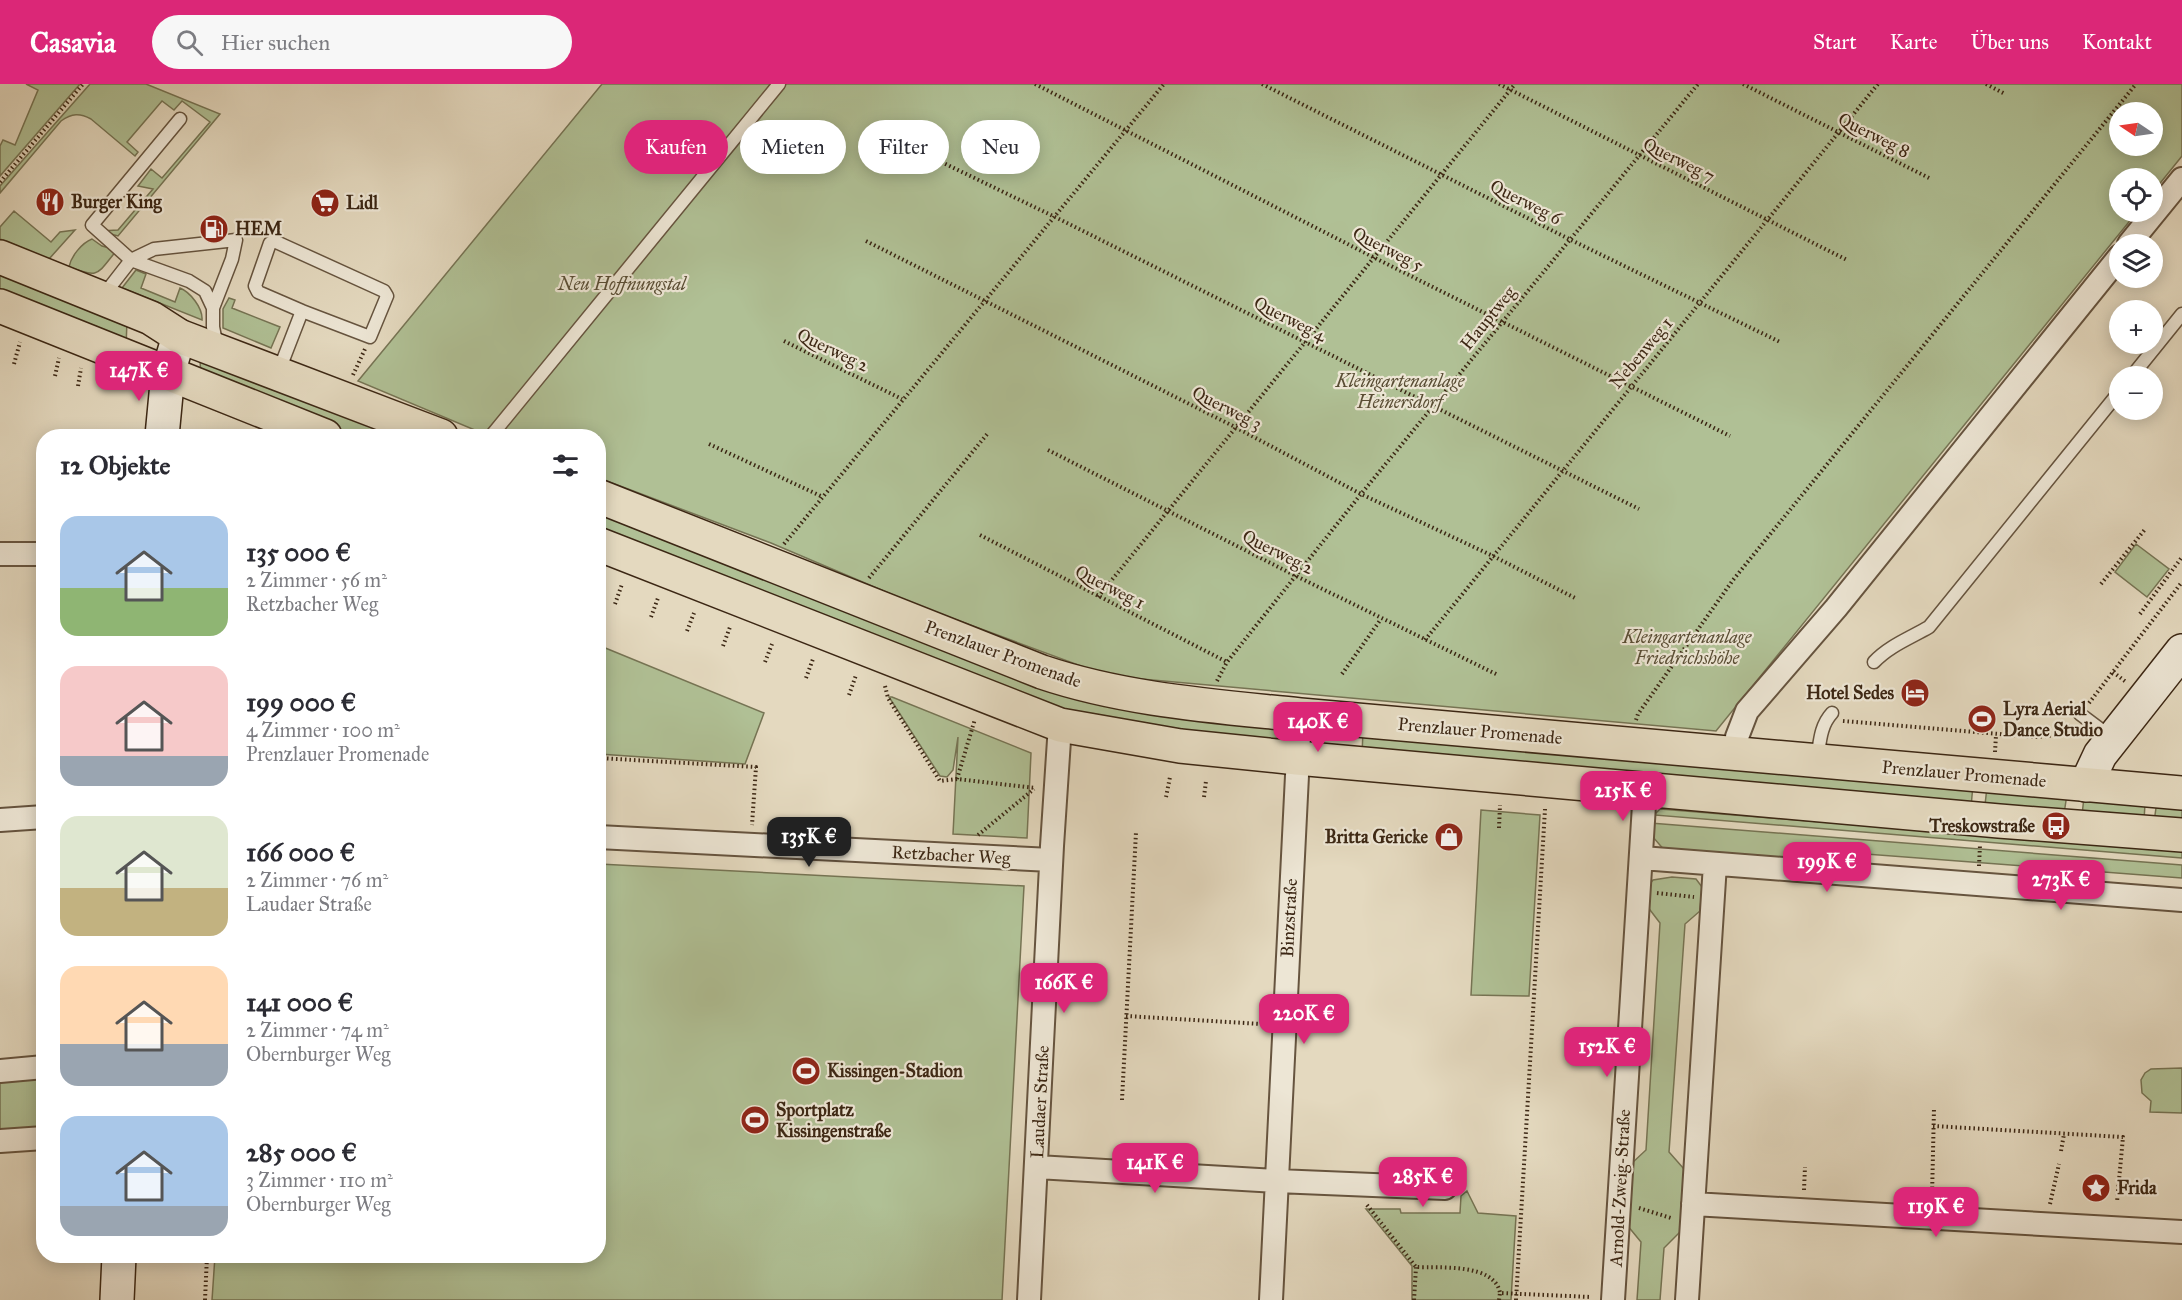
<!DOCTYPE html>
<html lang="de">
<head>
<meta charset="utf-8">
<style>
  :root { --surface:#fff; --page:#f7f7f7; --text:#2b2b33; --muted:#7c7c81; --accent:#db2777 }
  body { margin:0; font-family:"IM FELL Great Primer",serif; background:var(--page); color:var(--text); height:100vh; display:flex; flex-direction:column; font-size:22px; white-space:nowrap }
  * { box-sizing:border-box; margin:0 }
  p { font-size:20px; color:var(--muted) }
  .icon { flex:none; width:33px; height:33px; fill:none; stroke:currentColor; stroke-width:2; stroke-linecap:round; stroke-linejoin:round }
  .map { position:relative; flex:1; overflow:hidden }
  .sheet { position:absolute; left:36px; top:345px; width:570px; height:834px; display:flex; flex-direction:column; background:var(--surface); border-radius:24px; box-shadow:0 3px 15px #0003 }
  .sheet>* { flex:none }
  .top-card { position:absolute; left:624px; top:36px; width:570px; height:54px; display:flex; gap:12px }
  .needle { width:39px; rotate:283deg }
  .tools { position:absolute; left:2109px; top:18px; display:grid; gap:12px }
  .tools a { display:grid; place-items:center; width:54px; height:54px; border-radius:50%; background:var(--surface); box-shadow:0 3px 15px #0003; font-size:30px }
  .price { position:absolute; translate:-50% -51px; padding:0 14px; border-radius:12px; background:var(--accent); color:#fff; font-size:20px; line-height:39px; filter:drop-shadow(0 2px 3px #0008) }
  .price::after { content:''; position:absolute; left:50%; top:36px; width:18px; height:14px; margin-left:-9px; background:inherit; clip-path:polygon(0 0,100% 0,50% 100%) }
  .price.on { background:#222; color:#fff }
  ul { padding:0; list-style:none }
  li { display:flex; align-items:center; gap:18px; height:150px; padding:0 24px }
  li span { display:grid; place-items:center; flex:none; width:168px; height:120px; border-radius:18px; color:#555 }
  li>.icon { margin-inline-start:auto }
  span .icon { width:72px; height:72px; fill:#fffc; stroke-width:1 }
  li b { font-size:26px }
  h2 { display:flex; justify-content:space-between; align-items:center; height:72px; padding:0 24px; font-size:26px }
  .pill { padding:0 21px; border-radius:27px; background:var(--surface); box-shadow:0 3px 15px #0003; font-size:21px; line-height:54px }
  .pill.on { background:var(--accent); color:#fff }
  header { display:flex; align-items:center; gap:36px; box-sizing:border-box; height:84px; padding:0 30px; background:var(--accent); color:#fff }
  header strong { font-size:28px }
  nav { display:flex; gap:33px; margin-inline-start:auto; font-size:21px }
  .search { width:420px; height:54px; background:var(--page); display:flex; align-items:center; gap:15px; box-sizing:border-box; padding:0 21px; border-radius:33px; color:var(--muted); font-size:22px }
  .map>svg:first-child { display:block }
</style>
</head>
<body>
<header>
<strong>Casavia</strong>
<div class="search"><svg class="icon" aria-label="search" viewBox="0 0 24 24"><circle cx="10" cy="10" r="6"/><path d="M15 15l6 6"/></svg>Hier suchen</div>
<nav><a>Start</a><a>Karte</a><a>Über uns</a><a>Kontakt</a></nav>
</header>
<div class="map">
<svg width="2182" height="1216" viewBox="0 0 2182 1216">
  <rect width="100%" height="100%" fill="#e4d9bf"/>
  <filter id="stains"><feTurbulence type="fractalNoise" baseFrequency=".00333" numOctaves="4"/><feColorMatrix values="0 0 0 0 .2 0 0 0 0 .09 0 0 0 0 .02 0 0 0 .5 -.17"/></filter>
  <radialGradient id="worn" r=".72"><stop offset=".6" stop-color="#630" stop-opacity="0"/><stop offset="1" stop-color="#630" stop-opacity=".3"/></radialGradient>
  <!-- green -->
  <path fill="#b0c095" stroke="#767454" stroke-width="1.5" fill-rule="evenodd" d="M26,0H80L0,92V62L3,56L15,61L38,6Z
    M90,0H146L220,30L118,152L100,147L118,146L153,105L138,102L151,85L162,94L210,38L182,17L174,26L162,17L127,58L138,68L135,72L91,35C80,29 72,29 61,37L0,109V102Z
    M602,0H2182V72L2153,108L2152,94H2120V128H2137L1716,647L1108,592L919,522L771,459L599,394L598,352H489L358,297ZM2120,28H2152V62H2120Z
    M14,127L51,158L60,148L75,146L49,175L0,155V143Z
    M92,155L102,162L117,166C97,190 100,195 69,183C71,172 82,159 92,155Z
    M0,186L127,237L126,263L0,213Z
    M136,186L146,190L141,204L175,218L180,204C190,208 203,224 202,236L122,204Z
    M229,214L235,216L232,224L280,243L271,264L223,244V225Z
    M200,276L396,352H350L201,294Z
    M598,423L1066,605L1274,642L1281,647L1280,654L1251,658L1053,628L599,450Z
    M2136,460L2169,485L2147,513L2115,488Z
    M598,561L764,629L745,680L599,670Z
    M889,613H892L1031,669L1027,754L953,750L958,653L953,686L947,693L940,692Z
    M1363,646L1973,701L1971,723L1362,671Z
    M1987,703L2067,710L2064,730L1985,721Z
    M2084,713L2145,720L2144,736L2082,731Z
    M2157,717L2182,718V740L2154,738Z
    M1660,725L2182,767V774L1654,731Z
    M1481,726L1540,731L1529,912L1471,911Z
    M1650,739L2182,781V794L1813,766L1799,781L1666,768L1652,752Z
    M599,780L1024,802L1002,1216H212L215,1172H598Z
    M1672,793L1696,795L1702,803L1700,827L1685,840L1669,1068L1684,1085L1680,1148L1664,1164L1660,1216H1637L1641,1158L1627,1141L1632,1079L1646,1066L1660,839L1647,822L1649,801L1653,796Z
    M2182,984V1029L2150,1028L2151,1017L2142,1009L2141,996L2145,989L2151,985Z
    M43,990V1045L0,1049V994Z
    M1467,1107L1478,1129L1516,1132L1511,1216H1412V1182L1366,1125H1400L1401,1129H1460L1461,1112Z"/>
  <g fill="none" stroke-linecap="round" stroke-linejoin="round">
    <!-- lane casing -->
    <g stroke="#66543f" stroke-width="15">
      <path id="lane" d="M180,35L92,141L131,176L189,197L205,207L213,224
        M103,212L131,176L154,165L236,156L232,175L213,224V243L217,263
        M278,289L302,227L258,208L255,202L270,159L274,157L384,207L387,212L370,253L302,227
        M2132,292L2182,230
        M491,352L779,0
        M1874,578C1889,562 1910,554 1929,543L2120,307
        M2080,630L2112,654
        M1817,676C1820,658 1820,642 1832,629"/>
    </g>
    <!-- street casing -->
    <g stroke="#66543f" stroke-width="26">
      <path id="street" d="M2129,160L2182,95
        M0,470H44
        M1735,669L1737,653L1747,627L1836,524L2120,172
        M0,736L44,733
        M598,753L1051,776
        M1642,774L2182,816
        M0,987L44,983
        M0,1057L44,1054
        M1037,1083L1277,1097L1445,1104
        M1693,1120L2182,1148
        M1029,1216L1052,762L1060,641
        M1271,1216L1300,631
        M1613,1216L1645,705
        M1687,1216L1715,780"/>
    </g>
    <!-- secondary casing -->
    <g stroke="#3c2714" stroke-width="36">
      <path id="secondary" d="M162,352L168,289L179,252
        M2086,701L2100,671L2182,567
        M117,1216L119,1172"/>
    </g>
    <!-- primary casing -->
    <g stroke="#3c2714" stroke-width="36">
      <path id="primary" d="M0,173L151,234L179,252L441,352
        M0,222L325,352
        M598,412L1042,588C1125,616 1214,622 1300,631L2182,709
        M598,460L1060,641L1180,662L1297,674L1999,737L2182,751"/>
    </g>
    <!-- path -->
    <path stroke="#3c2714" stroke-width="4" stroke-dasharray="1.5 3" stroke-linecap="butt" d="M1035,0L1375,174L1730,352
      M1262,0L1569,155L1780,258
      M1499,0L1847,176
      M1743,0L1929,94
      M1986,0L2005,10
      M929,72L1055,133L1639,425
      M0,98L83,0
      M866,157L1235,343L1361,410L1493,472L1575,514
      M784,257L902,315
      M14,280L20,258
      M353,291L365,265
      M55,292L59,274
      M78,302L81,284
      M224,352L234,346
      M709,360L823,413
      M1048,366L1296,492L1498,591
      M980,451L1227,578
      M784,460L1164,0
      M869,494L988,349
      M2101,500L2146,444
      M1098,513L1515,0
      M615,520L622,500
      M2140,530L2182,473
      M651,533L658,514
      M687,547L694,529
      M1425,556L1878,0
      M723,562L730,543
      M765,578L772,560
      M2113,588L2126,598
      M1342,590L1381,535
      M806,594L813,575
      M1217,597L1227,578L1361,410L1698,0
      M885,602L888,614L940,697L957,695L1035,704
      M849,611L856,591
      M2089,619L2182,498
      M1636,636L1638,630L1733,496L2136,0
      M1843,637L2036,653L2057,651L2071,641
      M1995,668L1996,651
      M598,674L756,683L752,741
      M957,695L975,635
      M1166,713L1170,693
      M1204,713L1206,697
      M1499,744L1500,721
      M978,751L1034,705
      M1979,782L1980,761
      M1657,809L1694,813
      M1126,932L1262,940
      M1122,1016L1136,748
      M1933,1042L2123,1053L2117,1118
      M2061,1067L2064,1050
      M1804,1106L1805,1083
      M1932,1113L1934,1024
      M2050,1120L2059,1080
      M1367,1121L1416,1183C1439,1184 1495,1179 1500,1209L1591,1213
      M1639,1124L1671,1134
      M205,1216L207,1172
      M1414,1216L1416,1183
      M1499,1216L1500,1209
      M1516,1216L1545,725"/>
    <!-- lane -->
    <use href="#lane" stroke="#ede6d5" stroke-width="12"/>
    <!-- street -->
    <use href="#street" stroke="#ede6d5" stroke-width="22"/>
    <!-- secondary -->
    <use href="#secondary" stroke="#ede6d5" stroke-width="33"/>
    <!-- primary -->
    <use href="#primary" stroke="#e4d9bf" stroke-width="33"/>
  </g>
  <!-- icons -->
  <defs>
    <g id="restaurant-disc" transform="scale(1.5)"><circle r="9.5" fill="#8f2418" stroke="#ede6d5"/><path d="M-5-6h1v4h1v-4h1v4h1v-4h1v5L-1.5 .5V6h-2V.5L-5-1ZM5-6V6H3V1.5H1.5Q1.5-4 5-6Z" fill="#fff"/></g>
    <g id="supermarket-disc" transform="scale(1.5)"><circle r="9.5" fill="#8f2418" stroke="#ede6d5"/><path d="M-6-5.5h2.5l.6 2H6L4.5 2H-2.5L-4.4-4H-6ZM-1.5 3.2a1.3 1.3 0 1 0 .1 0ZM3 3.2a1.3 1.3 0 1 0 .1 0Z" fill="#fff"/></g>
    <g id="fuel-disc" transform="scale(1.5)"><circle r="9.5" fill="#8f2418" stroke="#ede6d5"/><path d="M-5.5-6h7V0h2V4h1.3V-2.5L3-4.5l.8-.8L6-3V5H2.5V1h-1V6h-7ZM-4.2-4.7v3.2H.2V-4.7Z" fill="#fff"/></g>
    <g id="hotel-disc" transform="scale(1.5)"><circle r="9.5" fill="#8f2418" stroke="#ede6d5"/><path d="M-6-4.5h1.5V1H6V5H4.5V3h-9V5H-6ZM-4 0a1.8 1.8 0 1 1 3.6 0ZM.5 0V-2.5h3Q6-2.5 6 0Z" fill="#fff"/></g>
    <g id="stadium-disc" transform="scale(1.5)"><circle r="9.5" fill="#8f2418" stroke="#ede6d5"/><path d="M0-5a6.5 5 0 1 0 0 10a6.5 5 0 1 0 0-10ZM-3.5-1.8h7v3.6h-7Z" fill="#fff"/></g>
    <g id="bus-disc" transform="scale(1.5)"><circle r="9.5" fill="#8f2418" stroke="#ede6d5"/><path d="M-5-6H5V4H4V6H2V4H-2V6H-4V4H-5ZM-3.5-4V0h7V-4ZM-3.5 1.2v1.5H-2V1.2ZM2 1.2v1.5H3.5V1.2Z" fill="#fff"/></g>
    <g id="shop-disc" transform="scale(1.5)"><circle r="9.5" fill="#8f2418" stroke="#ede6d5"/><path d="M-5-2.5h2.3a2.7 3.5 0 0 1 5.4 0H5L5.5 6h-11ZM-1.5-2.5h3a1.5 2.3 0 0 0-3 0Z" fill="#fff"/></g>
    <g id="sight-disc" transform="scale(1.5)"><circle r="9.5" fill="#8f2418" stroke="#ede6d5"/><path d="M0-6L1.8-2.2L6-1.7L2.9 1.2L3.7 5.4L0 3.3L-3.7 5.4L-2.9 1.2L-6-1.7L-1.8-2.2Z" fill="#fff"/></g>
  </defs>
  <g fill-rule="evenodd">
    <use href="#restaurant-disc" x="50" y="118"/>
    <use href="#supermarket-disc" x="325" y="119"/>
    <use href="#fuel-disc" x="214" y="145"/>
    <use href="#hotel-disc" x="1915" y="609"/>
    <use href="#stadium-disc" x="1982" y="635"/>
    <use href="#bus-disc" x="2056" y="742"/>
    <use href="#shop-disc" x="1449" y="753"/>
    <use href="#stadium-disc" x="806" y="987"/>
    <use href="#stadium-disc" x="755" y="1036"/>
    <use href="#sight-disc" x="2096" y="1104"/>
  </g>
  <g text-anchor="middle" dominant-baseline="central" stroke-width="4.5" stroke-linejoin="round" paint-order="stroke">
    <!-- street labels -->
    <g font-size="18" fill="#3c2714" stroke="#ede6d5">
      <text transform="translate(1874 51) rotate(27)">Querweg 8</text>
      <text transform="translate(1679 76) rotate(27)">Querweg 7</text>
      <text transform="translate(1526 118) rotate(27)">Querweg 6</text>
      <text transform="translate(1388 165) rotate(27)">Querweg 5</text>
      <text transform="translate(1488 234) rotate(-51)">Hauptweg</text>
      <text transform="translate(1290 235) rotate(27)">Querweg 4</text>
      <text transform="translate(833 266) rotate(26)">Querweg 2</text>
      <text transform="translate(1641 269) rotate(-50)">Nebenweg 1</text>
      <text transform="translate(1227 324) rotate(27)">Querweg 3</text>
      <text transform="translate(1278 468) rotate(27)">Querweg 2</text>
      <text transform="translate(1110 503) rotate(27)">Querweg 1</text>
      <text transform="translate(1003 570) rotate(20)">Prenzlauer Promenade</text>
      <text transform="translate(1480 647) rotate(5)">Prenzlauer Promenade</text>
      <text transform="translate(1964 690) rotate(5)">Prenzlauer Promenade</text>
      <text transform="translate(951 771) rotate(3)">Retzbacher Weg</text>
      <text transform="translate(1289 834) rotate(-87)">Binzstraße</text>
      <text transform="translate(1040 1018) rotate(-87)">Laudaer Straße</text>
      <text transform="translate(1620 1104) rotate(-87)">Arnold-Zweig-Straße</text>
    </g>
    <!-- poi labels -->
    <g font-size="18" font-weight="bold" fill="#3c2714" stroke="#ede6d5" text-anchor="start">
      <text x="71" y="118">Burger King</text>
      <text x="346" y="119">Lidl</text>
      <text x="235" y="145">HEM</text>
      <text x="1894" y="609" text-anchor="end">Hotel Sedes</text>
      <text x="2003" y="625">Lyra Aerial<tspan x="2003" dy="21">Dance Studio</tspan></text>
      <text x="2035" y="742" text-anchor="end">Treskowstraße</text>
      <text x="1428" y="753" text-anchor="end">Britta Gericke</text>
      <text x="827" y="987">Kissingen-Stadion</text>
      <text x="776" y="1026">Sportplatz<tspan x="776" dy="21">Kissingenstraße</tspan></text>
      <text x="2117" y="1104">Frida</text>
    </g>
    <!-- park labels -->
    <g font-size="18" font-style="italic" fill="#594d34" stroke="#ede6d5">
      <text x="622" y="200">Neu Hoffnungstal</text>
      <text x="1400" y="297">Kleingartenanlage<tspan x="1400" dy="21">Heinersdorf</tspan></text>
      <text x="1687" y="553">Kleingartenanlage<tspan x="1687" dy="21">Friedrichshöhe</tspan></text>
    </g>
  </g>
  <rect width="100%" height="100%" filter="url(#stains)"/>
  <rect width="100%" height="100%" fill="url(#worn)"/>
</svg>
<div class="tools">
<a><svg class="needle" viewBox="-14 -14 28 28"><path d="M0-13l5 13h-10z" fill="#e53935"/><path d="M0 13l5-13h-10z" fill="#7c7c81"/></svg></a>
<a><svg class="icon" aria-label="locate" viewBox="0 0 24 24"><circle cx="12" cy="12" r="6"/><path d="M12 2v4M12 18v4M2 12h4M18 12h4"/></svg></a>
<a><svg class="icon" aria-label="layers" viewBox="0 0 24 24"><path d="M12 4l9 5-9 5-9-5zM3 14l9 5 9-5"/></svg></a>
<a>+</a>
<a>−</a>
</div>
<b class="price" style="left:139px;top:318px">147K €</b>
<b class="price" style="left:1318px;top:669px">140K €</b>
<b class="price" style="left:1623px;top:738px">215K €</b>
<b class="price on" style="left:809px;top:784px">135K €</b>
<b class="price" style="left:1827px;top:809px">199K €</b>
<b class="price" style="left:2061px;top:827px">273K €</b>
<b class="price" style="left:1064px;top:930px">166K €</b>
<b class="price" style="left:1304px;top:961px">220K €</b>
<b class="price" style="left:1607px;top:994px">152K €</b>
<b class="price" style="left:1155px;top:1110px">141K €</b>
<b class="price" style="left:1423px;top:1124px">285K €</b>
<b class="price" style="left:1936px;top:1154px">119K €</b>
<div class="top-card">
<a class="pill on">Kaufen</a>
<a class="pill">Mieten</a>
<a class="pill">Filter</a>
<a class="pill">Neu</a>
</div>
<section class="sheet">
<h2>12 Objekte<svg class="icon" aria-label="filters" viewBox="0 0 24 24"><path d="M4 7h16M4 17h16"/><circle cx="9" cy="7" r="2"/><circle cx="15" cy="17" r="2"/></svg></h2>
<ul>
<li><span style="background:linear-gradient(#a9c7e8 60%,#8fb573 0)"><svg class="icon" aria-label="home" viewBox="0 0 24 24"><path d="M3 11l9-7 9 7M6 9v11h12V9"/></svg></span><div><b>135 000 €</b><p>2 Zimmer · 56 m²</p><p>Retzbacher Weg</p></div></li>
<li><span style="background:linear-gradient(#f6c9c9 75%,#9aa5b1 0)"><svg class="icon" aria-label="home" viewBox="0 0 24 24"><path d="M3 11l9-7 9 7M6 9v11h12V9"/></svg></span><div><b>199 000 €</b><p>4 Zimmer · 100 m²</p><p>Prenzlauer Promenade</p></div></li>
<li><span style="background:linear-gradient(#dfe7d0 60%,#c2b280 0)"><svg class="icon" aria-label="home" viewBox="0 0 24 24"><path d="M3 11l9-7 9 7M6 9v11h12V9"/></svg></span><div><b>166 000 €</b><p>2 Zimmer · 76 m²</p><p>Laudaer Straße</p></div></li>
<li><span style="background:linear-gradient(#ffd9b3 65%,#9aa5b1 0)"><svg class="icon" aria-label="home" viewBox="0 0 24 24"><path d="M3 11l9-7 9 7M6 9v11h12V9"/></svg></span><div><b>141 000 €</b><p>2 Zimmer · 74 m²</p><p>Obernburger Weg</p></div></li>
<li><span style="background:linear-gradient(#a9c7e8 75%,#9aa5b1 0)"><svg class="icon" aria-label="home" viewBox="0 0 24 24"><path d="M3 11l9-7 9 7M6 9v11h12V9"/></svg></span><div><b>285 000 €</b><p>3 Zimmer · 110 m²</p><p>Obernburger Weg</p></div></li>
</ul>
</section>
</div>
</body>
</html>
